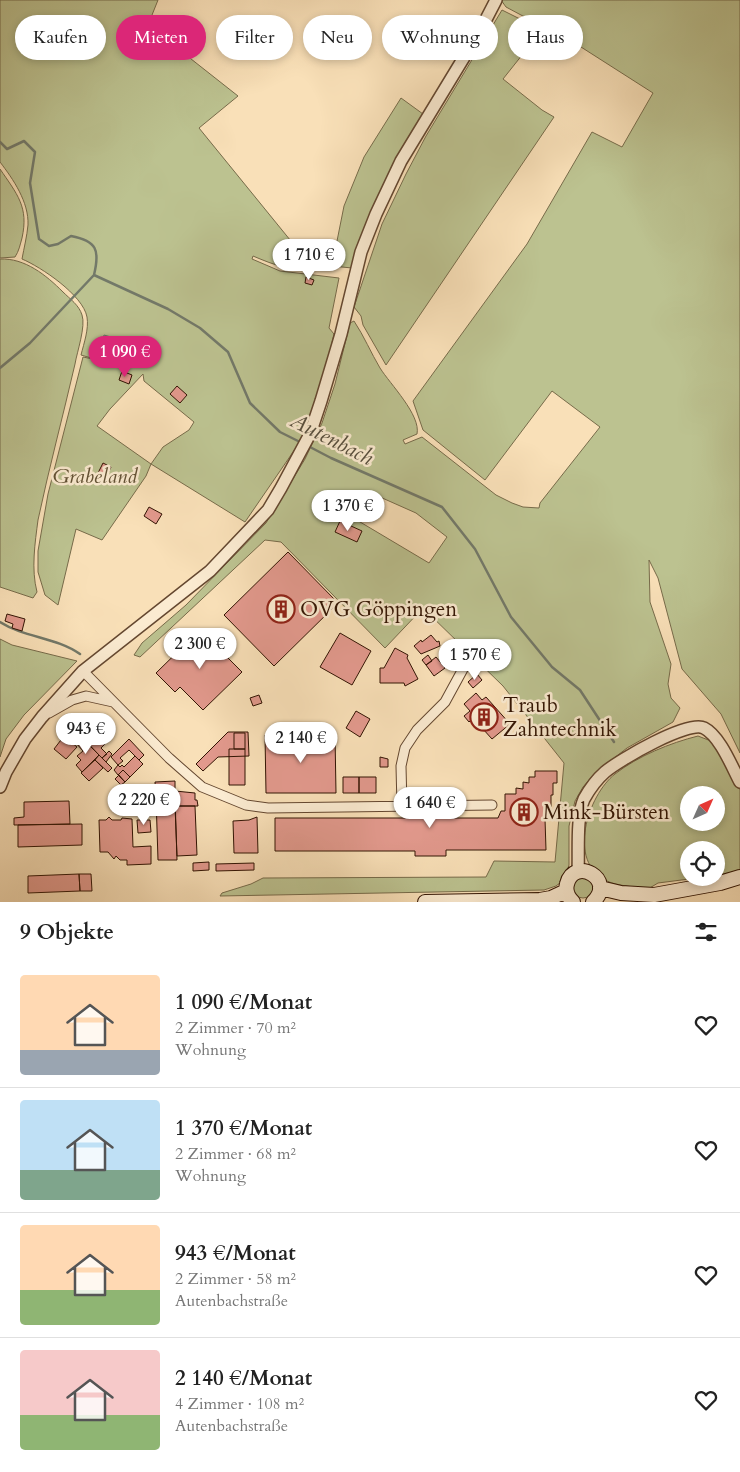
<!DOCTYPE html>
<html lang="de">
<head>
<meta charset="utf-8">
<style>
  :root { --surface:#fff; --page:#f6f6f6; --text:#222; --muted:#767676; --line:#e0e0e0; --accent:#db2777 }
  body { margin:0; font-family:Cardo,serif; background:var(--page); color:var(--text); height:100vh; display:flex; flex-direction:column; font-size:19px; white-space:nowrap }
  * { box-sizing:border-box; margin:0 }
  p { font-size:16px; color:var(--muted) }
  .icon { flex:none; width:28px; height:28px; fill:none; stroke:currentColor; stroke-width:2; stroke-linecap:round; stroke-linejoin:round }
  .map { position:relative; height:902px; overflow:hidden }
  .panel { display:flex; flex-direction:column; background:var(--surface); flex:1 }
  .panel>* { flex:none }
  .hud { position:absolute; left:15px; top:15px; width:710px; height:45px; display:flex; gap:10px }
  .needle { width:32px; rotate:45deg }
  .controls { position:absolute; left:680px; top:786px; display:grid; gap:10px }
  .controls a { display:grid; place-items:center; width:45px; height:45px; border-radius:50%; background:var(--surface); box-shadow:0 2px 8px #0003; font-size:25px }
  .price { position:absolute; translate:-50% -42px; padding:0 11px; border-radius:18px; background:#fff; color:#222; font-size:16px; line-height:32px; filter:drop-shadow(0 1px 2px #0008) }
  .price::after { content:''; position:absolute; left:50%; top:30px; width:15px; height:11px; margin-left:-8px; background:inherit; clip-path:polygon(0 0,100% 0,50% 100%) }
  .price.current { background:var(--accent); color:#fff }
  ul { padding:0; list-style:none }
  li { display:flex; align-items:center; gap:15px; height:125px; padding:0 20px }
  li+li { border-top:1px solid var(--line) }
  li span { display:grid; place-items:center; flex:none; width:140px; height:100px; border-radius:5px; color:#555 }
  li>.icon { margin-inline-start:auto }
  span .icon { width:60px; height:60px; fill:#fffc; stroke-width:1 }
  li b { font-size:21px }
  h2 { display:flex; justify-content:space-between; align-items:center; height:60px; padding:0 20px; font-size:21px }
  .chip { padding:0 18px; border-radius:22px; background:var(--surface); box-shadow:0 2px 8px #0003; font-size:18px; line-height:45px }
  .chip.current { background:var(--accent); color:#fff }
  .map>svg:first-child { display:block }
</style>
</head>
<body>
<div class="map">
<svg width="740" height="902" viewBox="0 0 740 902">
  <rect width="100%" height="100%" fill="#f9e0b8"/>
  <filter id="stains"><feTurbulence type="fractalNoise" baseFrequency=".004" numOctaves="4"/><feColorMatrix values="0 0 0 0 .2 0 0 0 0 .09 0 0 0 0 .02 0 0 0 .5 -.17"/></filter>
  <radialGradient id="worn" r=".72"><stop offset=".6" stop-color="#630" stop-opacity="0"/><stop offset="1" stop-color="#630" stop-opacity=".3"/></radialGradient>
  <!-- green -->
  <path fill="#bcc290" stroke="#776b4a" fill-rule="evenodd" d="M0,0H158L148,25L238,96L199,128L308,262L319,270C296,273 274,265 253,256L252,259L280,271L339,278L329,328L334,334L323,381L302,439L245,522L151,464L146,476L102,540L76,529L58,605L45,595L38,572V551L48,494L83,357L98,360L81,355C84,343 89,329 87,317C83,295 41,267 22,259C24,248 27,236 28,225C29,202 13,179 0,162ZM143,374L144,381L194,422L189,430L163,447L151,464L97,426L110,409Z
    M501,0H740V753L721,714L682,669L658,578L649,560L650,602L671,664L668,684L671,698L680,708L673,722L627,748L595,773L583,787L575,801L569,826V865L565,879L556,886L544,890L220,896L222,893L251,884L263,878L486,877L494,861L555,862L564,763L503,686L423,608L385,648L281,542L265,540L140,657L134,655L142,643L186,605L266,523L305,459L322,423L335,384L350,323L354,321C364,336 371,353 380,368C390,384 421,415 417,434L403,440L405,444L422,437L496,495L512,503L523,507L539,508L540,503L600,427L552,391L485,480L423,430L413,401L527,244L592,132L622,147L653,93L581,47L506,7ZM364,493H371L416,513L447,537L429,563L345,513L356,496Z
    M502,10L542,30L503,79L542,110L554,117L386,365L363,325L361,316L354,307L382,224L406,174L426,136Z
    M401,98L423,114L382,188L364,230L352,268L332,266L344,206L364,157Z
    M0,169C17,194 29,207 22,238C20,245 19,251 15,257L0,258Z
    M0,259C25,258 46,275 63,292C70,299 79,305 82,315C86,326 77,352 75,364C63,416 49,468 38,520C35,543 31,569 37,592L33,598L0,587Z
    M0,639L12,645L77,661L24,715L6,739L0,757Z
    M698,736L711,741L722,755L740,790V871L716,875V850H689V878H697L658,883L648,889C637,887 617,886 607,881C566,862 588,795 615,774C638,756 670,743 698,736ZM689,795H716V822H689Z
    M573 888a10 10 0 1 1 20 0a10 10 0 1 1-20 0Z"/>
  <!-- water -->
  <path fill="#9ebdad" stroke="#737969" d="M104,335L128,342L125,352L101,345Z"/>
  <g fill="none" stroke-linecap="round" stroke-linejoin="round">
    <!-- stream -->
    <path stroke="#737969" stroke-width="2.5" d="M0,142L7,149L24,141L35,152L30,183L39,239L49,246L58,244L71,236C97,241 100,250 94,275L30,343L0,368
      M94,275L168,309L200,328L228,352L250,403L280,432L300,442
      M308,446L331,458L442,507L475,549L511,617L552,667L580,690L614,742
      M0,622C25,638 56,637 80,654"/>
  </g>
  <!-- building -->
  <path fill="#e2998d" stroke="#321403" d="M306,277L314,280L312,285L305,283Z
    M122,371L132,375L129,384L119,380Z
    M177,386L187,395L180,403L170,394Z
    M103,463L111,467L105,480L97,475Z
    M149,507L162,514L156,524L144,516Z
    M340,521L362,531L357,542L335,532Z
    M288,552L338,603L274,666L224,615Z
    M7,614L25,619L22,631L12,628L13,624L5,621Z
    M200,630L225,652L223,653L242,672L203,710L180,687L175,692L156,673Z
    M340,633L371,651L352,685L320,667Z
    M431,635L437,642L439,641L440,646L421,654L414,646L421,640L422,642Z
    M395,648L408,655L407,658L418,679L405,686L404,683H380V668H384Z
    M428,655L432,661L426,665L422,660Z
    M436,657L445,668L434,676L426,665Z
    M477,674L482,680L473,688L468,682Z
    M476,693L482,700L486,697L510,724L492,739L473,718L469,722L464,716L470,711L464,704Z
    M259,695L262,703L253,706L250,698Z
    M356,711L370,719L360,737L346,728Z
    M90,718L110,739L101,748L107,754L102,758L76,732Z
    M228,732H248L249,756L218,757L203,771L196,764Z
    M234,733H245V749H234Z
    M265,735H335L336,793H266Z
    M64,736L77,747L66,759L54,749Z
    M82,737L99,755L82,772L76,765L81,760L77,756L83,751L76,743Z
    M129,739L144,755L139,760L129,750L120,758L123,761L118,765L111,757Z
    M229,749H245V785H229Z
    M109,751L112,754L106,762L102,758Z
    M99,755L112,768L108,772L95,760Z
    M135,756L143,764L130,777L123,770L118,775L114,770L118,765L120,767L122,765L124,767Z
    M380,757L388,759V767H380Z
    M95,760L103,768L89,781L81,773Z
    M123,770L130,777L125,782L118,775Z
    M535,771H557V783H553V795H551V807H547V819H545L546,850H446V856H415V851H275V818H498L501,811H505V794H516V788L523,789V782L529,783V777H535Z
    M119,775L125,782L121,785L115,779Z
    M343,777H359V793H343Z
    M359,777H376V793H359Z
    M175,781V797H156L155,782Z
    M175,791L195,793V800H197L198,806H175Z
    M142,797H149L150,815H142Z
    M156,797H175L177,860H158Z
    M69,801L70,824L14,825V818L24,817V802Z
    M175,806H195L197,855L177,856Z
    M109,817L112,820H121L122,818L132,819L133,847L151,846V864L127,865V860H120L116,856L114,859L108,852H100L99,820H106Z
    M257,817L258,853H234L233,821L249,820Z
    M137,820H150L151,832L138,833Z
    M82,824V845L18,847V825Z
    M209,862V870L193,871V863Z
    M254,863V870L216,871V864Z
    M79,874H91L92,891H80Z
    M79,874L80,891L28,893V876Z"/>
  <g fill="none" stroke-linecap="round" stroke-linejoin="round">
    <!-- minor casing -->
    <g stroke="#644730" stroke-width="11">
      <path id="minor" d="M83,671L169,758L202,787L246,805L268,808L492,805
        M49,713L72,700L86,696L113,702
        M402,807L401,766L405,748L417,730L445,702L463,669"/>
    </g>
    <!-- tertiary casing -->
    <g stroke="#644730" stroke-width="14">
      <path id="tertiary" d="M0,787L6,772L25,739L42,717L83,671L210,571L268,510L281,488L310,434L321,401L341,334L361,252L376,214L401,161L480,31L496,0
        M578,872C579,852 576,817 584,799C589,790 597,779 605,772C619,760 688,720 704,728C720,736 732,767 740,782"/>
    </g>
    <!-- secondary casing -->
    <g stroke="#321403" stroke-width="16">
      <path id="secondary" d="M600,888L621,893L654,895L720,883L740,877
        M425,902L540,900L551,898L566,891
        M573,902C568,897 565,891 567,884C574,856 617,879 593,902"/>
    </g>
    <!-- minor -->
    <use href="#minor" stroke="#fbebd1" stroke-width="9"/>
    <!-- tertiary -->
    <use href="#tertiary" stroke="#fbebd1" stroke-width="11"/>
    <!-- secondary -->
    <use href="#secondary" stroke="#fbebd1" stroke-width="14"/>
  </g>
  <!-- icons -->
  <defs>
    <g id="building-ring" transform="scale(1.4375)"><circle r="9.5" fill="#fbebd1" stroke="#8f2418" stroke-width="1.5"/><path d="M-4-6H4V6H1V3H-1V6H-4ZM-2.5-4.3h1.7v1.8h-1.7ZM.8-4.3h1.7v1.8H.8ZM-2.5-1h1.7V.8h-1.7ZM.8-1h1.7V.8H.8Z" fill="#8f2418"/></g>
  </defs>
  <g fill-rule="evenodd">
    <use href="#building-ring" x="281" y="609"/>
    <use href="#building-ring" x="484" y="717"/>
    <use href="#building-ring" x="524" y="812"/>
  </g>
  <g text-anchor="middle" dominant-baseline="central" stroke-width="5" stroke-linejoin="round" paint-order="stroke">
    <!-- park labels -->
    <g font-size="21" font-style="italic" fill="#625134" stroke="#fbebd1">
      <text x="95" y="476">Grabeland</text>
    </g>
    <!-- poi labels -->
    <g font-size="21" fill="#321403" stroke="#fbebd1" text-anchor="start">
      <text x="300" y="609">OVG Göppingen</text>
      <text x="503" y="705">Traub<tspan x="503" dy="24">Zahntechnik</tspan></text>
      <text x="543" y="812">Mink-Bürsten</text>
    </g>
    <!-- water labels -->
    <g font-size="22" font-style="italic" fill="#584f3e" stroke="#fbebd1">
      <text transform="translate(332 439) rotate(27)">Autenbach</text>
    </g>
  </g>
  <rect width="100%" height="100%" filter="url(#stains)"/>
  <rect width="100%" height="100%" fill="url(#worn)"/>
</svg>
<div class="controls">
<a><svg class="needle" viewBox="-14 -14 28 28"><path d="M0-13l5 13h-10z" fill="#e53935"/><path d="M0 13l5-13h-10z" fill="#767676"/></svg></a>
<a><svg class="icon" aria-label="locate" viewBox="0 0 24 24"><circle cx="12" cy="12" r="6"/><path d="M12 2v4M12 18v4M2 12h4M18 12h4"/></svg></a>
</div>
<b class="price" style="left:309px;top:281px">1 710 €</b>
<b class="price current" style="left:125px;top:378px">1 090 €</b>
<b class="price" style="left:348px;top:532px">1 370 €</b>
<b class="price" style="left:200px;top:670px">2 300 €</b>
<b class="price" style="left:475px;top:681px">1 570 €</b>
<b class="price" style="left:86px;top:755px">943 €</b>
<b class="price" style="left:301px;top:764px">2 140 €</b>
<b class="price" style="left:144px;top:826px">2 220 €</b>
<b class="price" style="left:430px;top:829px">1 640 €</b>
<div class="hud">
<a class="chip">Kaufen</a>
<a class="chip current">Mieten</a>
<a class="chip">Filter</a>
<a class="chip">Neu</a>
<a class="chip">Wohnung</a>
<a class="chip">Haus</a>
</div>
</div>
<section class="panel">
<h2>9 Objekte<svg class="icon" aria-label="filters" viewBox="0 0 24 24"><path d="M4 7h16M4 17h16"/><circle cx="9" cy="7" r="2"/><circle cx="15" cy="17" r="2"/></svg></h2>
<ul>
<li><span style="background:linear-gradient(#ffd9b3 75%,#9aa5b1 0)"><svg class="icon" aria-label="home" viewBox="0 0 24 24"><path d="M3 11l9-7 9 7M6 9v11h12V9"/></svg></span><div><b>1 090 €/Monat</b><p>2 Zimmer · 70 m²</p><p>Wohnung</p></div><svg class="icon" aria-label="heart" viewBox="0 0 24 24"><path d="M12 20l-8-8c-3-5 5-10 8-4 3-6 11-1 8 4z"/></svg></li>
<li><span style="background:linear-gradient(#bfe0f5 70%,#7fa58c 0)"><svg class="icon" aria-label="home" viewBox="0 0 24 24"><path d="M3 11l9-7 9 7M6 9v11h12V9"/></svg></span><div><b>1 370 €/Monat</b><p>2 Zimmer · 68 m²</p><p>Wohnung</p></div><svg class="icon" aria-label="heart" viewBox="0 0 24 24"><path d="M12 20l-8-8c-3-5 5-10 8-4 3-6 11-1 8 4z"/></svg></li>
<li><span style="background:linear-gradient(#ffd9b3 65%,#8fb573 0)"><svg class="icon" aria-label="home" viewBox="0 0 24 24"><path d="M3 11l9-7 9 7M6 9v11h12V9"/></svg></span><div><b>943 €/Monat</b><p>2 Zimmer · 58 m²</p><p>Autenbachstraße</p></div><svg class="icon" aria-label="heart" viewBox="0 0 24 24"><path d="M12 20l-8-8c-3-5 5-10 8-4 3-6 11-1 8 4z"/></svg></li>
<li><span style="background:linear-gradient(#f6c9c9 65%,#8fb573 0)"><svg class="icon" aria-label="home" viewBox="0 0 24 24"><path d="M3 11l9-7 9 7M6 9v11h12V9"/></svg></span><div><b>2 140 €/Monat</b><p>4 Zimmer · 108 m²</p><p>Autenbachstraße</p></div><svg class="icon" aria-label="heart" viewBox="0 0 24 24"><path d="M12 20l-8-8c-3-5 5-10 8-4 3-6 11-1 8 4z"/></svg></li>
</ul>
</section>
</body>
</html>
